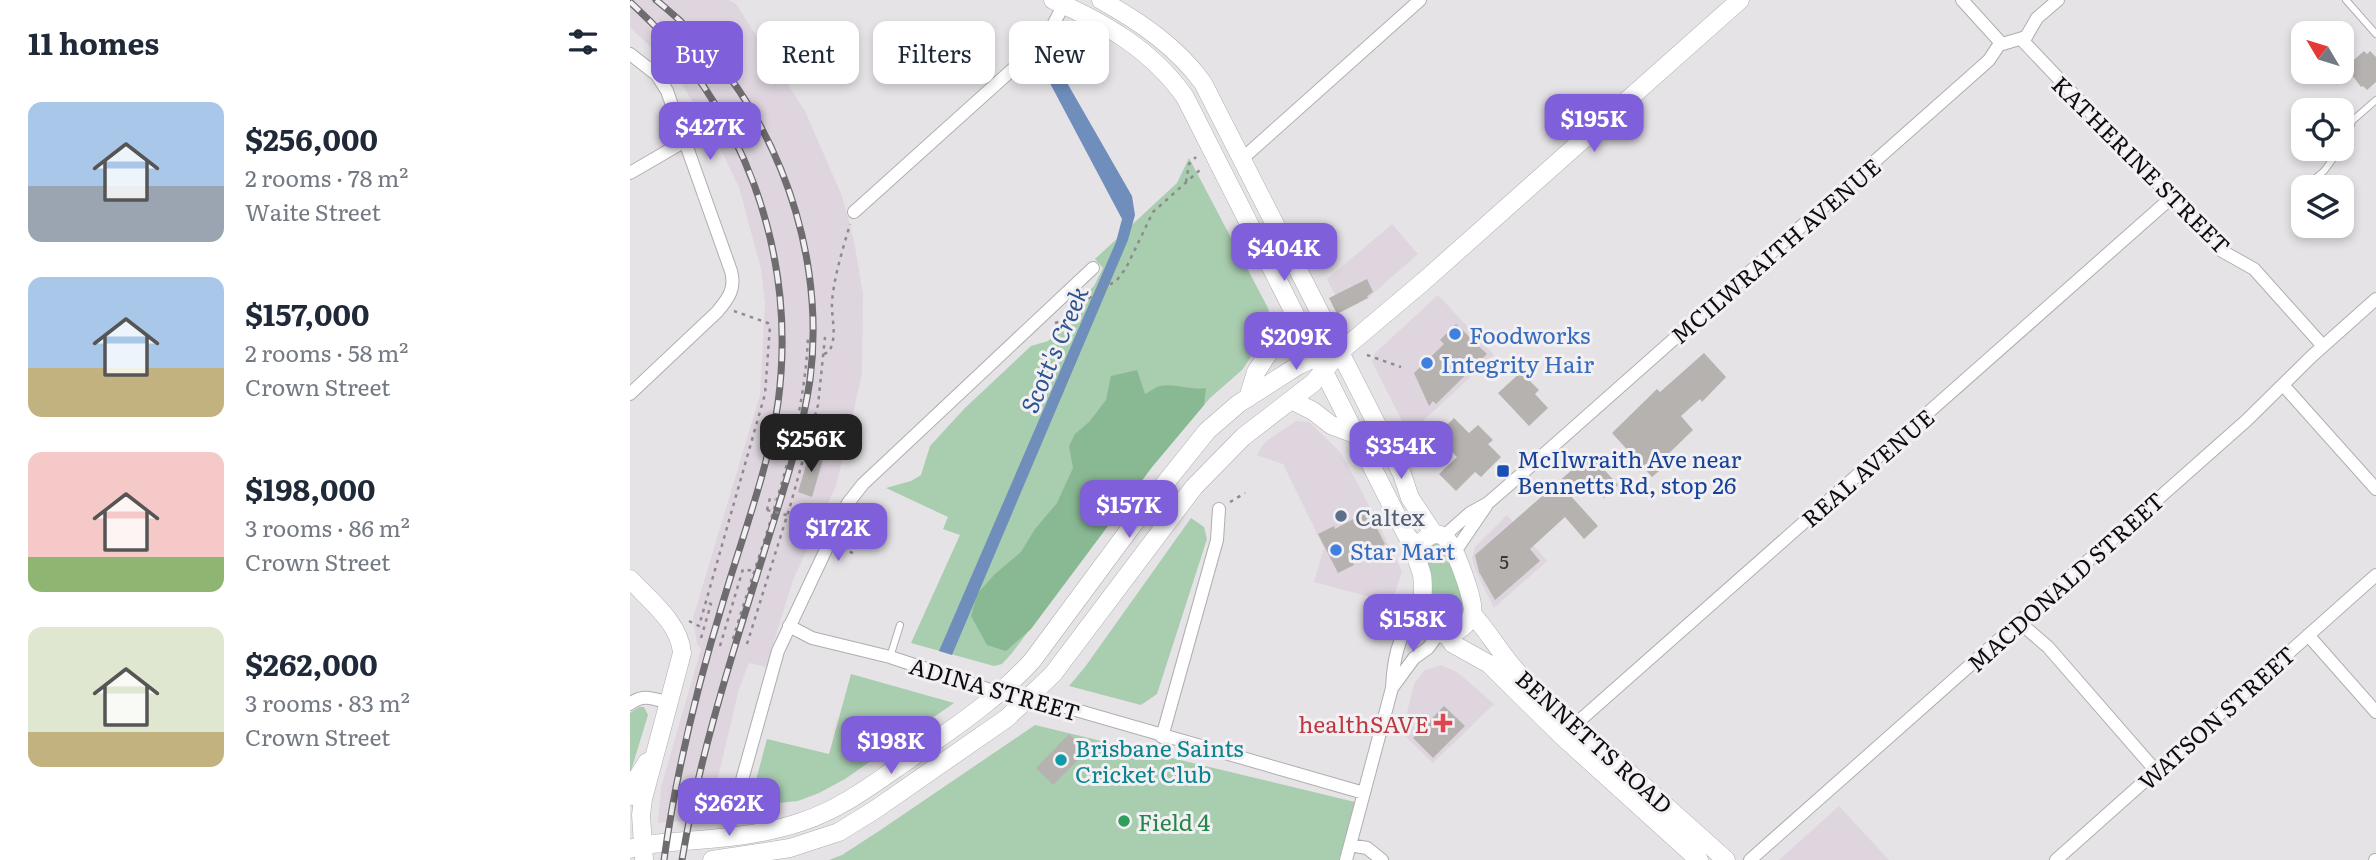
<!DOCTYPE html>
<html lang="en">
<head>
<meta charset="utf-8">
<style>
  :root { --surface:#fff; --page:#f2f2f3; --text:#1f2937; --muted:#747a83; --accent:#805fda }
  body { margin:0; font-family:Literata,serif; background:var(--page); color:var(--text); height:100vh; display:flex; flex-direction:column; font-size:26px; white-space:nowrap }
  * { box-sizing:border-box; margin:0 }
  p { font-size:23px; color:var(--muted) }
  .icon { flex:none; width:38px; height:38px; fill:none; stroke:currentColor; stroke-width:2; stroke-linecap:round; stroke-linejoin:round }
  .map { position:relative; flex:1; overflow:hidden }
  .sheet { display:flex; flex-direction:column; background:var(--surface); width:630px }
  .sheet>* { flex:none }
  .top-card { position:absolute; left:21px; top:21px; width:665px; height:63px; display:flex; gap:14px }
  .needle { width:46px; rotate:308deg }
  .fabs { position:absolute; left:1661px; top:21px; display:grid; gap:14px }
  .fabs a { display:grid; place-items:center; width:63px; height:63px; border-radius:14px; background:var(--surface); box-shadow:0 4px 10px #0003; font-size:35px }
  .price { position:absolute; translate:-50% -60px; padding:0 16px; border-radius:14px; background:var(--accent); color:#fff; font-size:23px; line-height:46px; filter:drop-shadow(0 2px 4px #0008) }
  .price::after { content:''; position:absolute; left:50%; top:42px; width:21px; height:16px; margin-left:-10px; background:inherit; clip-path:polygon(0 0,100% 0,50% 100%) }
  .price.on { background:#222; color:#fff }
  ul { padding:0; list-style:none }
  li { display:flex; align-items:center; gap:21px; height:175px; padding:0 28px }
  li span { display:grid; place-items:center; flex:none; width:196px; height:140px; border-radius:14px; color:#555 }
  li>.icon { margin-inline-start:auto }
  span .icon { width:84px; height:84px; fill:#fffc; stroke-width:1 }
  li b { font-size:30px }
  h2 { display:flex; justify-content:space-between; align-items:center; height:84px; padding:0 28px; font-size:30px }
  .tag { padding:0 24px; border-radius:14px; background:var(--surface); box-shadow:0 4px 10px #0003; font-size:24px; line-height:63px }
  .tag.on { background:var(--accent); color:#fff }
  main { display:flex; flex:1; min-height:0 }
  .map>svg:first-child { display:block }
</style>
</head>
<body>
<main>
<section class="sheet">
<h2>11 homes<svg class="icon" aria-label="filters" viewBox="0 0 24 24"><path d="M4 7h16M4 17h16"/><circle cx="9" cy="7" r="2"/><circle cx="15" cy="17" r="2"/></svg></h2>
<ul>
<li><span style="background:linear-gradient(#a9c7e8 60%,#9aa5b1 0)"><svg class="icon" aria-label="home" viewBox="0 0 24 24"><path d="M3 11l9-7 9 7M6 9v11h12V9"/></svg></span><div><b>$256,000</b><p>2 rooms · 78 m²</p><p>Waite Street</p></div></li>
<li><span style="background:linear-gradient(#a9c7e8 65%,#c2b280 0)"><svg class="icon" aria-label="home" viewBox="0 0 24 24"><path d="M3 11l9-7 9 7M6 9v11h12V9"/></svg></span><div><b>$157,000</b><p>2 rooms · 58 m²</p><p>Crown Street</p></div></li>
<li><span style="background:linear-gradient(#f6c9c9 75%,#8fb573 0)"><svg class="icon" aria-label="home" viewBox="0 0 24 24"><path d="M3 11l9-7 9 7M6 9v11h12V9"/></svg></span><div><b>$198,000</b><p>3 rooms · 86 m²</p><p>Crown Street</p></div></li>
<li><span style="background:linear-gradient(#dfe7d0 75%,#c2b280 0)"><svg class="icon" aria-label="home" viewBox="0 0 24 24"><path d="M3 11l9-7 9 7M6 9v11h12V9"/></svg></span><div><b>$262,000</b><p>3 rooms · 83 m²</p><p>Crown Street</p></div></li>
</ul>
</section>
<div class="map">
<svg width="1746" height="860" viewBox="0 0 1746 860">
  <rect width="100%" height="100%" fill="#e6e3e6"/>
  <!-- built -->
  <path fill="#ded5de" d="M0,0H99L106,4L175,111L212,196L224,241L233,294L232,374L206,486L163,580L136,667L119,663L109,689L79,815L76,819L28,823L31,787L71,649L67,644L63,618L130,395L135,304L131,269L109,187L85,138L42,68L0,27Z
    M762,224L788,254L738,298L713,311L697,279Z
    M808,295L864,355L779,434L742,362L745,353Z
    M666,421L679,422L710,452L728,484L772,571L762,603L684,582L694,548L653,464L627,455L635,442Z
    M877,515L917,561L864,608L846,572L842,558L845,547Z
    M811,665L827,672L864,704L803,763L772,733L784,684L795,670Z
    M1209,806L1259,860H1149Z"/>
  <!-- green -->
  <path fill="#a9cdaf" d="M559,158L638,308L642,323L640,329L612,370L580,398L522,467L382,653L372,664L364,666L281,643L330,535L313,529L318,517L256,488L281,481L291,475L300,446L335,408L401,346L418,341L425,335L431,329L436,312L464,286L473,268L465,259L547,183Z
    M561,518L574,527L577,539L527,694L511,705L439,686L455,667Z
    M807,542L813,545L835,603L833,618C820,626 812,629 801,616L794,553L798,545Z
    M221,674L324,703L215,779L189,793L168,801L119,806L137,739L199,754Z
    M9,707H14L18,715L0,774V713Z
    M405,725L725,802L709,860H199L212,855L249,831Z"/>
  <!-- forest -->
  <path fill="#89b992" d="M507,370L515,394C520,392 525,387 530,386C545,383 561,391 576,388L574,405L522,467L401,629L376,651L357,645L341,616L347,594L365,574L391,552L405,529L427,503L443,468L439,446L445,434L459,422L476,400L481,376Z"/>
  <!-- water -->
  <path fill="#6f8ebb" d="M424,60L502,196L505,215L498,240L322,655L309,651L486,242L492,219L413,70Z"/>
  <!-- building -->
  <path fill="#b5b2b0" d="M1734,51L1737,54L1740,51L1746,57V82L1737,90L1733,86L1731,87L1716,67Z
    M737,279L743,292L737,296L738,298L707,314L699,298Z
    M826,324L857,354L806,404L803,401L799,406L784,373L814,344L810,340Z
    M1074,353L1096,377L1072,402L1070,399L1051,416L1063,430L1031,461L1035,466L1022,477L982,433L1027,389L1030,392Z
    M891,372L909,390L905,394L918,408L899,426L868,393Z
    M824,418L839,433L848,425L863,440L858,444L871,457L851,477L845,472L826,491L809,474L827,457L816,446L819,443L809,433Z
    M180,452L194,456L182,497L168,492Z
    M960,454L988,485L974,498L956,479L939,494L968,526L954,539L935,517L900,549L910,561L865,600L849,572L845,555Z
    M738,511L755,544L722,561L724,565L708,573L688,534L704,526L705,529Z
    M814,706L835,726L803,758L783,738Z
    M439,734L456,752L423,785L406,768Z"/>
  <g fill="none" stroke-linecap="round" stroke-linejoin="round">
    <!-- lane casing -->
    <g stroke="#b0adb0" stroke-width="8">
      <path id="lane" d="M1716,0L1746,34
        M1712,146L1716,140L1722,121L1746,100
        M1675,187L1694,171L1710,149
        M1667,194L1673,189
        M260,657L270,625"/>
    </g>
    <!-- street casing -->
    <g stroke="#b0adb0" stroke-width="14">
      <path id="street" d="M1332,0L1371,43
        M1392,40L1592,251L1624,269L1693,346
        M0,54L27,75L37,91L101,271C106,289 98,299 87,312L0,394
        M613,158L790,0
        M0,173L55,141
        M224,212L405,49L418,35L436,0
        M1653,385L1746,489
        M814,536L840,513L858,503L896,470L1349,69L1359,60L1369,45L1396,37L1407,18L1428,0
        M824,553L856,506
        M1389,622L1418,647L1526,771
        M159,626L182,638L260,657L360,690L411,700L734,793
        M1678,635L1746,712
        M762,688L784,658L798,648L809,633
        M0,704C13,693 24,699 39,703
        M940,729L1541,198
        M532,737L587,540L589,509
        M112,780L148,651L218,503L233,484L463,268
        M720,845L737,848L752,860
        M716,860L762,688C763,661 768,628 792,611
        M1120,860L1617,420L1682,356L1746,299
        M1426,860L1746,575
        M1745,860H1746"/>
    </g>
    <!-- secondary casing -->
    <g stroke="#b0adb0" stroke-width="19">
      <path id="secondary" d="M423,0C475,23 522,50 555,97L777,536L787,547
        M471,0C510,22 546,46 573,83L772,474L780,498L804,534
        M618,398L626,372L664,314
        M661,400L683,411L701,425L725,434
        M804,534C810,534 814,535 818,541C826,551 846,603 842,614C839,625 827,632 817,635C783,630 796,596 792,575C790,566 784,557 787,548C790,541 797,537 804,534Z
        M0,579C19,600 50,623 52,653L13,799L11,815L14,860
        M842,614C860,633 872,657 891,676L1096,860
        M817,635L823,644L859,664L932,736L1069,860
        M0,796L4,783L17,762
        M0,849L13,845C65,839 121,839 171,822C212,809 246,782 281,758C325,727 366,700 402,661L516,507L577,431L608,404L669,365L686,357L711,351
        M82,860L160,848L209,832L246,809L377,718L423,674L564,487L613,437L683,383L711,351L794,281L1110,0"/>
    </g>
    <!-- path -->
    <path stroke="#8d8b8d" stroke-width="2.5" stroke-dasharray="3.5 5" stroke-linecap="butt" d="M556,182L559,164L566,157
      M425,323L435,320L453,302L487,280L496,268L523,212L571,169
      M194,354L199,352C208,335 201,319 202,302C204,276 213,249 220,224
      M737,355L771,367
      M600,502L615,493
      M168,505L172,507L162,542L167,543L181,517L186,518L180,535L186,538
      M137,510L140,498L145,499
      M164,517L168,505
      M212,548L227,555
      M59,621L69,626L135,394L140,326L138,323L104,311
      M71,638L81,604L77,602
      M103,639C132,541 174,439 178,337
      M117,644L161,503L188,405L195,337
      M90,646L113,569L123,571
      M96,817L108,791"/>
    <!-- lane -->
    <use href="#lane" stroke="#fff" stroke-width="6"/>
    <!-- street -->
    <use href="#street" stroke="#fff" stroke-width="12"/>
    <!-- secondary -->
    <use href="#secondary" stroke="#fff" stroke-width="18"/>
    <!-- rail casing -->
    <g stroke="#6e6c6e" stroke-width="7">
      <path id="rail" d="M26,0C137,88 198,240 180,380C171,441 150,500 132,559C101,658 69,757 52,860
        M0,2C113,104 168,252 148,403C138,470 112,537 93,602C67,687 46,772 34,860"/>
    </g>
    <!-- rail -->
    <use href="#rail" stroke="#f3f0f3" stroke-width="4.5" stroke-dasharray="13" stroke-linecap="butt"/>
    <!-- path-bridge -->
    <path stroke="#8d8b8d" stroke-width="2.5" stroke-dasharray="3.5 5" stroke-linecap="butt" d="M137,510L164,517"/>
  </g>
  <!-- markers -->
  <g fill="#3f7fe0" stroke="#f3f0f3" stroke-width="2.5">
    <circle cx="825" cy="334" r="7"/>
    <circle cx="797" cy="363" r="7"/>
    <circle cx="706" cy="550" r="7"/>
  </g>
  <rect fill="#1a4fb4" stroke="#f3f0f3" stroke-width="2.5" x="866" y="464" width="14" height="14" rx="3.5"/>
  <circle fill="#5c6f8a" stroke="#f3f0f3" stroke-width="2.5" cx="711" cy="516" r="7"/>
  <path fill="#e0444e" stroke="#f3f0f3" stroke-width="2.5" d="M809.5 712.5h7v7h7v7h-7v7h-7v-7h-7v-7h7z"/>
  <circle fill="#0f9aa8" stroke="#f3f0f3" stroke-width="2.5" cx="431" cy="760" r="7"/>
  <circle fill="#2e9e5b" stroke="#f3f0f3" stroke-width="2.5" cx="494" cy="821" r="7"/>
  <g text-anchor="middle" dominant-baseline="central" stroke-width="6" stroke-linejoin="round" paint-order="stroke">
    <!-- number labels -->
    <g font-size="19" fill="#383636">
      <text x="874" y="561">5</text>
    </g>
    <!-- street labels -->
    <g font-size="23" fill="#0e0d0e" stroke="#f3f0f3">
      <text transform="translate(1512 164) rotate(45)">KATHERINE STREET</text>
      <text transform="translate(1145 250) rotate(-41)">MCILWRAITH AVENUE</text>
      <text transform="translate(1237 467) rotate(-41)">REAL AVENUE</text>
      <text transform="translate(1435 581) rotate(-42)">MACDONALD STREET</text>
      <text transform="translate(365 688) rotate(16)">ADINA STREET</text>
      <text transform="translate(1586 717) rotate(-42)">WATSON STREET</text>
      <text transform="translate(965 741) rotate(42)">BENNETTS ROAD</text>
    </g>
    <!-- shop labels -->
    <g font-size="23" fill="#366cbe" stroke="#f3f0f3" text-anchor="start">
      <text x="839" y="334">Foodworks</text>
      <text x="811" y="363">Integrity Hair</text>
      <text x="720" y="550">Star Mart</text>
    </g>
    <!-- transit labels -->
    <g font-size="23" fill="#164399" stroke="#f3f0f3" text-anchor="start">
      <text x="887" y="458">McIlwraith Ave near<tspan x="887" dy="26">Bennetts Rd, stop 26</tspan></text>
    </g>
    <!-- service labels -->
    <g font-size="23" fill="#4e5e75" stroke="#f3f0f3" text-anchor="start">
      <text x="725" y="516">Caltex</text>
    </g>
    <!-- health labels -->
    <g font-size="23" fill="#be3a42" stroke="#f3f0f3" text-anchor="end">
      <text x="799" y="723">healthSAVE</text>
    </g>
    <!-- culture labels -->
    <g font-size="23" fill="#0d838f" stroke="#f3f0f3" text-anchor="start">
      <text x="445" y="747">Brisbane Saints<tspan x="445" dy="26">Cricket Club</tspan></text>
    </g>
    <!-- leisure labels -->
    <g font-size="23" fill="#27864d" stroke="#f3f0f3" text-anchor="start">
      <text x="508" y="821">Field 4</text>
    </g>
    <!-- water labels -->
    <g font-size="24" font-style="italic" fill="#2c548e" stroke="#f3f0f3">
      <text transform="translate(423 349) rotate(-67)">Scott's Creek</text>
    </g>
  </g>
</svg>
<div class="fabs">
<a><svg class="needle" viewBox="-14 -14 28 28"><path d="M0-13l5 13h-10z" fill="#e53935"/><path d="M0 13l5-13h-10z" fill="#747a83"/></svg></a>
<a><svg class="icon" aria-label="locate" viewBox="0 0 24 24"><circle cx="12" cy="12" r="6"/><path d="M12 2v4M12 18v4M2 12h4M18 12h4"/></svg></a>
<a><svg class="icon" aria-label="layers" viewBox="0 0 24 24"><path d="M12 4l9 5-9 5-9-5zM3 14l9 5 9-5"/></svg></a>
</div>
<b class="price" style="left:964px;top:154px">$195K</b>
<b class="price" style="left:80px;top:162px">$427K</b>
<b class="price" style="left:654px;top:283px">$404K</b>
<b class="price" style="left:666px;top:372px">$209K</b>
<b class="price on" style="left:181px;top:474px">$256K</b>
<b class="price" style="left:771px;top:481px">$354K</b>
<b class="price" style="left:499px;top:540px">$157K</b>
<b class="price" style="left:208px;top:563px">$172K</b>
<b class="price" style="left:783px;top:654px">$158K</b>
<b class="price" style="left:261px;top:776px">$198K</b>
<b class="price" style="left:99px;top:838px">$262K</b>
<div class="top-card">
<a class="tag on">Buy</a>
<a class="tag">Rent</a>
<a class="tag">Filters</a>
<a class="tag">New</a>
</div>
</div>
</main>
</body>
</html>
